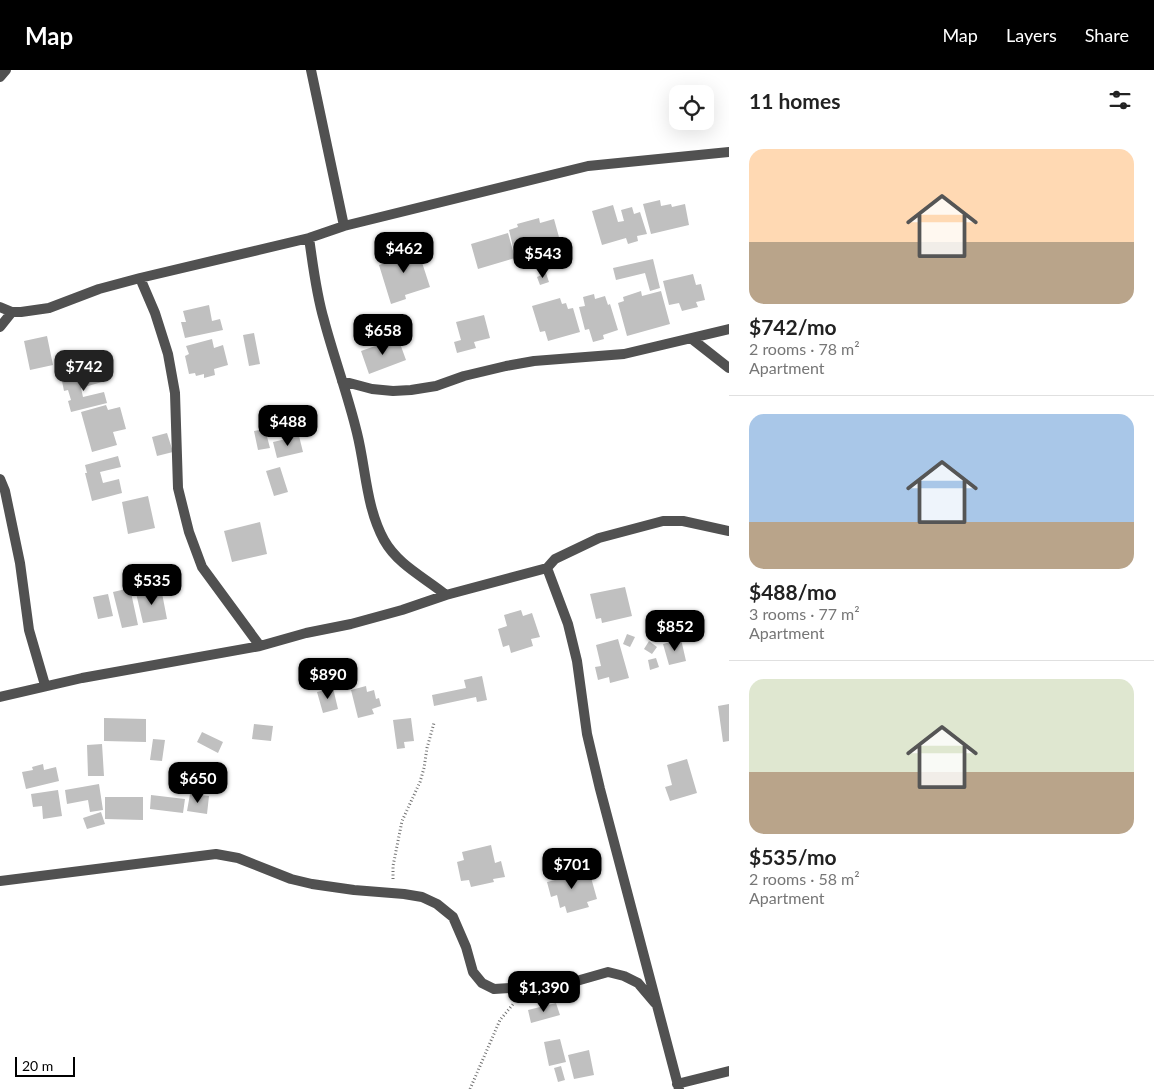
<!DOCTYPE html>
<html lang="en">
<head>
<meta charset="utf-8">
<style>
  :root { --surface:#fff; --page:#f6f6f6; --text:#222; --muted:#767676; --line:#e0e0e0; --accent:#000 }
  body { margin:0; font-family:Lato,sans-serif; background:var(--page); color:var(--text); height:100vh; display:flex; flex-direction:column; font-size:19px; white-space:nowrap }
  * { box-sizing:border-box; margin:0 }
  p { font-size:16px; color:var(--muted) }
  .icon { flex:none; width:28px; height:28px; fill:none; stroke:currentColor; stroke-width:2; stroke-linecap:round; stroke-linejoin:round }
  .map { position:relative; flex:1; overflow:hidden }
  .sheet { display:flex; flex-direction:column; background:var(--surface); width:425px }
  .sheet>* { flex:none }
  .controls { position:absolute; left:669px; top:15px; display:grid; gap:10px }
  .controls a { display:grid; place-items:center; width:45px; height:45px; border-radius:10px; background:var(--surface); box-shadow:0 5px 20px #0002; font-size:25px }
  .scale { position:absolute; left:15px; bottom:12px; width:60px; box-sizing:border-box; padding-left:5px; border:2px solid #000; border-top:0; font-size:14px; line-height:18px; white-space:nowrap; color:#000; -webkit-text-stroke:4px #fff; paint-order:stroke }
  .price { position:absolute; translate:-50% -42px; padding:0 11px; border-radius:10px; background:var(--accent); color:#fff; font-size:16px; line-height:32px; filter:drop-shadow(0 1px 2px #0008) }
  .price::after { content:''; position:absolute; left:50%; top:30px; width:15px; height:11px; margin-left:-8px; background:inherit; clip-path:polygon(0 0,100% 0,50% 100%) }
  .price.selected { background:#222; color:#fff }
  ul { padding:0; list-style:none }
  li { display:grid; align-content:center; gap:10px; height:265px; padding:0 20px }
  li+li { border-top:1px solid var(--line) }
  li span { display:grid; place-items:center; height:155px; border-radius:15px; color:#555 }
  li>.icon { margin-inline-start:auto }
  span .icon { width:90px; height:90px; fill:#fffc; stroke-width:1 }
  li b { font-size:21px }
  h2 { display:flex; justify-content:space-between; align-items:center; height:60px; padding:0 20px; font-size:21px }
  header { display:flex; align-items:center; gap:30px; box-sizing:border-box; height:70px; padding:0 25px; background:var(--accent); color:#fff }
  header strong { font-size:24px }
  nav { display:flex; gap:28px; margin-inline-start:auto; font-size:18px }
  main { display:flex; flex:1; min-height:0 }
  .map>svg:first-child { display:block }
</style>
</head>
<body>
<header>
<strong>Map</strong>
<nav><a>Map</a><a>Layers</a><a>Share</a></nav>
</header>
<main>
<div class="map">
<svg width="729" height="1019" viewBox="0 0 729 1019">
  <rect width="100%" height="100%" fill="#fff"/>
  <!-- building -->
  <path fill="#c0c0c0" d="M660,130L661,136L671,134L672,137L685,134L689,155L651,164L643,134Z
    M613,135L618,152L624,151L621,140L632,137L634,144L640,142L647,164L637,166L638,171L628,174L626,168L602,175L592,141Z
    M539,148L540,153L554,149L562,178L516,190L509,160L518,157L517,154Z
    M508,163L515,188L478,199L471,174Z
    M416,174L430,217L405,225L406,229L391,234L379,195L394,190L392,182Z
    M653,189L660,218L650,221L645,203L616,210L613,198Z
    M546,203L549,212L540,215L537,207Z
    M693,204L696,215L701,214L705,230L696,232L698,237L682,241L679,233L669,235L663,211Z
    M641,221L642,226L661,221L670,254L627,266L618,233L624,231L623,227Z
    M594,224L595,229L605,226L608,235L610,234L618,260L603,265L604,269L593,272L589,259L585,260L579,237L585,236L583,227Z
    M560,228L562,234L566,233L568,239L573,238L580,262L548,271L545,261L540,262L532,236Z
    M209,235L212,251L220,249L223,260L185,268L181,252H186L183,241Z
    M484,245L490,268L474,272L476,278L457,283L454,272L461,270L456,252Z
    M254,263L260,294L249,296L243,265Z
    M47,266L53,295L30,300L24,271Z
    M398,268L406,290L369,304L361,281Z
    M212,269L214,278L223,275L228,295L214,299L215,305L204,308V304L196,306L195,303L189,304L185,286L189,284L186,276Z
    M99,302L102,312L81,318L83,327L104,322L107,333L71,342L68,331L71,330L68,320L64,321L62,311Z
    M106,335L108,340L120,337L126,359L113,362L117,375L92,382L81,342Z
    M265,359L270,378L258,380L254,361Z
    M167,363L173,382L157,386L152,367Z
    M299,366L303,382L277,388L273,372Z
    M118,386L121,397L100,402L103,413L119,409L122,423L92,431L85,403H87L85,395Z
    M280,397L288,422L274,426L266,401Z
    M148,426L155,458L128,464L122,432Z
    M260,452L267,484L232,492L224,461Z
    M625,517L632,546L602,553L601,548L596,549L590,524Z
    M130,518L138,555L122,558L113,522Z
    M161,518L167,549L143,553L136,523Z
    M108,524L113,546L98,549L93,527Z
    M521,540L523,546L532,543L540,567L531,569L533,576L511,583L509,575L503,577L498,559L507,556L504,545Z
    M627,564L635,567L630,577L623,574Z
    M618,569L629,608L610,613L609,607L598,610L595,597L601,596L596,575Z
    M681,569L686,591L669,595L663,574Z
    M649,571L657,577L652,584L644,579Z
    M656,588L659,597L650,600L648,590Z
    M482,606L487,630L477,632L476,627L434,636L432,625L466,618L464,610Z
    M366,616L367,622L374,620L376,629L379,628L381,636L372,639L374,644L358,648L351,620Z
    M333,618L338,639L323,643L317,622Z
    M729,634V671L723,672L718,636Z
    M104,648L146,649V672L104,671Z
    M411,648L414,671L404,672L405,678L397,679L393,650Z
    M254,654L273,656L271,671L252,669Z
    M202,662L223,672L218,683L197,672Z
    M153,669L165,670L162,691L150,690Z
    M102,674L104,706H88L87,675Z
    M687,689L697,723L670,731L665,717L672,715L667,695Z
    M43,694L44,700L56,697L59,711L26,719L22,702L33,700L32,697Z
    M99,714L103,740L90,742L88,730L67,734L65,720Z
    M58,720L62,746L43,749L42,736L33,737L31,724Z
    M190,724L209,726L207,744L187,741Z
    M151,725L185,729L183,743L150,739Z
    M105,727H143V750L105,749Z
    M101,742L105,754L87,759L83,748Z
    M491,775L495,793L501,791L505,807L493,809L494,812L471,817L469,810L461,811L457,792L464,790L462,782Z
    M578,797L581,807L590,804L597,829L587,832L589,837L567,843L565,836L560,838L557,825L551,827L547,812L555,810L553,804Z
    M556,933L560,945L531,953L528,940Z
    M560,969L566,992L549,996L544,972Z
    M589,980L594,1005L574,1009L568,985Z
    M561,996L565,1010L558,1012L554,998Z"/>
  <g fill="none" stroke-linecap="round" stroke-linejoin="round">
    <!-- path -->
    <path stroke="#737373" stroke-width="3" stroke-dasharray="1 2.5" stroke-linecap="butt" d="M393,809V796L402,751L420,712L424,698L427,678L434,653
      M470,1019L500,950L514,933"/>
    <!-- street -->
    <path stroke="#515151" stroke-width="10" d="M311,0L344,156
      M0,7L6,0
      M309,168C313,195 316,223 324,250C334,288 348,325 357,363C366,399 366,437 384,470C398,495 424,507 446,525
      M140,208L155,243L168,284L175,323L178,418L189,462L202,497L260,576
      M0,237L12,242H21L49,238L99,219L140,208L309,168L344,156L588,96L729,82
      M0,257L12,242
      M692,269L729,298
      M342,311L372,319L393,321L411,320L436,316L464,306L506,296L534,291L624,284L729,259
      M0,409L5,421L20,493L29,560L45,615
      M547,498L568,554L577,591L587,664L600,719L679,1019
      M0,627L82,608L260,576L306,563L351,554L402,540L446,525L547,498L555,489L599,468L663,451H683L729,461
      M0,811L216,784L238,788L291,809L312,814L354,820L404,824L422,827L437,834L453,847L466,877L473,902L482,913L494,919L548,916L573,912L608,902L624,906L638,913L655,933
      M677,1014L729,1001"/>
  </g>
</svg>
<div class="controls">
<a><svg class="icon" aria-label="locate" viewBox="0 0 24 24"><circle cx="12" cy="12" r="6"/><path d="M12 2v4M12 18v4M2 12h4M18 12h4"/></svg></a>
</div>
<div class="scale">20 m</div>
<b class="price" style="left:404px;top:204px">$462</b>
<b class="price" style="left:543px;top:209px">$543</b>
<b class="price" style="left:383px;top:286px">$658</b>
<b class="price selected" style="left:84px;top:322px">$742</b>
<b class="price" style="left:288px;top:377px">$488</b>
<b class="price" style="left:152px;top:536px">$535</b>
<b class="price" style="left:675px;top:582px">$852</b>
<b class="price" style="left:328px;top:630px">$890</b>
<b class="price" style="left:198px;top:734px">$650</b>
<b class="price" style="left:572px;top:820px">$701</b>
<b class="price" style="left:544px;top:943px">$1,390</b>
</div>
<section class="sheet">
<h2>11 homes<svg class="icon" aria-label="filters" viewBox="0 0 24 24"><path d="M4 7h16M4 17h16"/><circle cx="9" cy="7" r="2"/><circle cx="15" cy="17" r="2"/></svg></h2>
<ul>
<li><span style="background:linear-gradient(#ffd9b3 60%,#b9a48a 0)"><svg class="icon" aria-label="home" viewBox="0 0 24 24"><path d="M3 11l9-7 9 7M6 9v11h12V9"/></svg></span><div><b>$742/mo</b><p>2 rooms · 78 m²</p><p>Apartment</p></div></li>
<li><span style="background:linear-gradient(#a9c7e8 70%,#b9a48a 0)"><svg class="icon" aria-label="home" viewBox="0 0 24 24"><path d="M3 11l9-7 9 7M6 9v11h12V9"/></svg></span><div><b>$488/mo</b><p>3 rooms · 77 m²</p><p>Apartment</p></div></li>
<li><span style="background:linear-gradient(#dfe7d0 60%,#b9a48a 0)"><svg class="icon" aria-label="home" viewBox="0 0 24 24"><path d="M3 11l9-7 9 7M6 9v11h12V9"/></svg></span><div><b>$535/mo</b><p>2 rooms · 58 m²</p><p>Apartment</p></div></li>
</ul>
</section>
</main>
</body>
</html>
